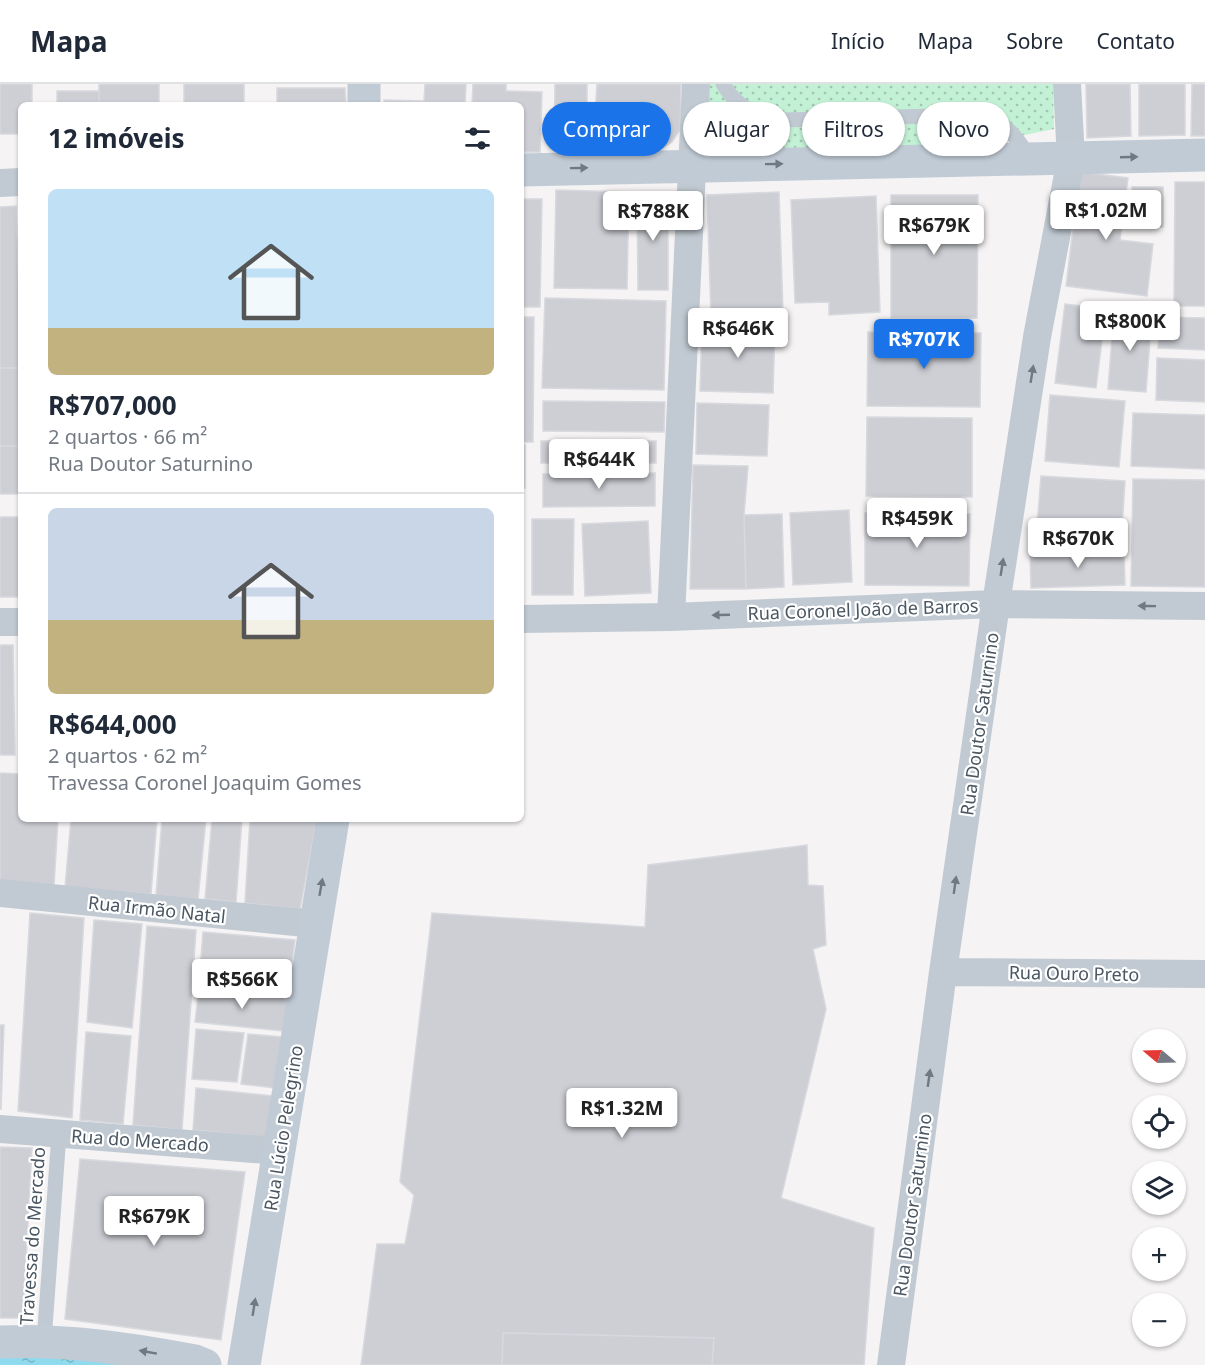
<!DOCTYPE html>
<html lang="pt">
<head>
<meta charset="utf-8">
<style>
  :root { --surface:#fff; --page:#f2f2f3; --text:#1f2937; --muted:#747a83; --line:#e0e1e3; --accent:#1a73e8 }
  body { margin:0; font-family:"Noto Sans",sans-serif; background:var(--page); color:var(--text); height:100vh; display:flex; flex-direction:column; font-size:22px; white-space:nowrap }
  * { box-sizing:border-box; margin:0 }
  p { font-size:20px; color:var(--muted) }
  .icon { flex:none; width:33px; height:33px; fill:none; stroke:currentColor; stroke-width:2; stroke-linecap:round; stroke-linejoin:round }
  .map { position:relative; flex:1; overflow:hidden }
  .panel { position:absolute; left:18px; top:18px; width:506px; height:720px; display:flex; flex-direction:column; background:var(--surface); border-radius:9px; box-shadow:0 2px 4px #0004 }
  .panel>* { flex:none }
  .guide { position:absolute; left:542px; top:18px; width:570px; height:54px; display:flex; gap:12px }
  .needle { width:39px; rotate:289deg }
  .controls { position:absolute; left:1132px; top:945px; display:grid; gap:12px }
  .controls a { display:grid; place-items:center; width:54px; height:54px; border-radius:50%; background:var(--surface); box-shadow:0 2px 4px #0004; font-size:30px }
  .price { position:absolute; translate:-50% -51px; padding:0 14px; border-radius:6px; background:#fff; color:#222; font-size:20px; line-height:39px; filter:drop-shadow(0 2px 3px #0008) }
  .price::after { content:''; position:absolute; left:50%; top:36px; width:18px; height:14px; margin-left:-9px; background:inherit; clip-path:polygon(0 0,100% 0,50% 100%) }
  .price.active { background:var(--accent); color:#fff }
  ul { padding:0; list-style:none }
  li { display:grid; align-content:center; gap:12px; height:318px; padding:0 30px }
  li+li { border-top:2px solid var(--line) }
  li span { display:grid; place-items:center; height:186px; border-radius:9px; color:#555 }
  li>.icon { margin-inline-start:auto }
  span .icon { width:108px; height:108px; fill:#fffc; stroke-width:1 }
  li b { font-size:26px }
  h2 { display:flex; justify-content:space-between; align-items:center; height:72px; padding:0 30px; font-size:26px }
  .chip { padding:0 21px; border-radius:27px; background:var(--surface); box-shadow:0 2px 4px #0004; font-size:21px; line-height:54px }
  .chip.active { background:var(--accent); color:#fff }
  header { display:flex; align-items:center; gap:36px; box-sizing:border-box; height:84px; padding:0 30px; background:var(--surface); border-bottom:2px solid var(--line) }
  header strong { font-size:28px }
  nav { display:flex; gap:33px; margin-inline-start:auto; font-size:21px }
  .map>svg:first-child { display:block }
</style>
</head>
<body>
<header>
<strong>Mapa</strong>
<nav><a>Início</a><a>Mapa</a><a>Sobre</a><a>Contato</a></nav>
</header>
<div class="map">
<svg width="1205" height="1281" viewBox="0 0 1205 1281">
  <defs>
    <pattern id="park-dots" width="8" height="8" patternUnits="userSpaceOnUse" patternTransform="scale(1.5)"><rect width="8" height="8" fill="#c3f1d5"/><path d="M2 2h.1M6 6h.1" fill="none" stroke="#a0c6b0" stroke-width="1.8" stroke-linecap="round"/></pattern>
    <pattern id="water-ripples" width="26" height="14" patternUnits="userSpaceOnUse" patternTransform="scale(1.5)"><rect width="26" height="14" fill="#90daee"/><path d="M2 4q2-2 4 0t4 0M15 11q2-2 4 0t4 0" fill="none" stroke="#78b4c4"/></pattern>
  </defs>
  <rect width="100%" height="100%" fill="#f5f3f3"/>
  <!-- park -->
  <path fill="url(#park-dots)" d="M710,0H1053L1054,45L991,58L953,61L734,65C700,57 709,28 710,0Z"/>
  <!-- water -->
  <path fill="url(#water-ripples)" d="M0,1269L160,1281H0Z"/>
  <!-- building -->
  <path fill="#cdcfd5" stroke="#d7d9de" stroke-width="1.5" d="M0,0H32V21H21V50H0Z
    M99,0H159V21H99Z
    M184,0H244V21H184Z
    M425,0H466L465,21H384V16L424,17Z
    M473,0H506V7L542,8L540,68H520V21H472Z
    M555,0H587V65H554Z
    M597,0H681L680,46L672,58L662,64L593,62Z
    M1086,0H1130L1131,52L1087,54Z
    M1139,0H1185V51L1139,52Z
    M1192,0H1205V52H1191Z
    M277,4H345L346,21H277Z
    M57,7H99V21H57Z
    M1080,88L1128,94L1120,156L1153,160L1147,212L1066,202Z
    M1175,98H1205V222H1174Z
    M1132,103H1163V143L1132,144Z
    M556,106L629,108L627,205L554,204Z
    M779,108L783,228L711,231L707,111Z
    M637,111H668V206H638Z
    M891,111H978L977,234H891Z
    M876,112L880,228L829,231V218L795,219L791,116Z
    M520,115H542L540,223H520Z
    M16,122L21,284H0V123Z
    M545,214L666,217L664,306L542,304Z
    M1065,220L1106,225L1096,304L1055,299Z
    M1114,227L1152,230L1146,308L1108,305Z
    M520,233H534L533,358H520Z
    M1160,233L1205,234V266L1158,264Z
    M702,241L775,243L773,309L700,307Z
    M868,248L981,249L980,323L867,322Z
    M1157,274L1205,276V318L1156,316Z
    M0,284H21L19,362H0Z
    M1050,311L1125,317L1119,383L1045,377Z
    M543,317L665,318L664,348L543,347Z
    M697,319L769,321L767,372L696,370Z
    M1133,329L1205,331V385L1131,382Z
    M867,333L972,334V413L866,412Z
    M541,357H656V379H541Z
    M520,361H525V404H520Z
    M0,362H19V410H0Z
    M693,381L748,382L744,431L746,505H690Z
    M655,389V422L543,423V390Z
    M1041,392L1125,397L1121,460L1036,455Z
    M1133,395L1205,396V503L1131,502Z
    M520,417H523L522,514H520Z
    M849,426L852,498L793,501L790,429Z
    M865,429L970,430L969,502L865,501Z
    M782,430L784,503L746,505L744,431Z
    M0,433H21V513H0Z
    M532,435H574L573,511H532Z
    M648,437L651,509L585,512L582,440Z
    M1124,467L1125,501L1031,504L1030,470Z
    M0,561H13L15,671H0Z
    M0,689L21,690V735H58L54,802L0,798Z
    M71,735H157L151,810L65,803Z
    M162,735H206L198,815L156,811Z
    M212,735H242L236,818L205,815Z
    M250,735H317L300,825L245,819Z
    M807,761L808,801L823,802L826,861L813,865L826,925L781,1114L874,1144L864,1281H361L377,1160H405L414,1111L400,1098L432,829L645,843L648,781Z
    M30,829L84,834L72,1034L18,1027Z
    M94,836L142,840L132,944L87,938Z
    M147,842L196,846L182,1046L133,1041Z
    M203,848L295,856L288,908L199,899Z
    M199,905L289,914L283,947L195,938Z
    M0,941H4L1,1025H0Z
    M196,945L244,949L237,998L192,995Z
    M86,948L131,952L123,1040L80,1036Z
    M248,950L282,953L275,1004L241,1000Z
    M196,1004L273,1012L267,1053L193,1046Z
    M0,1063L32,1064L23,1234H0Z
    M80,1075L245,1088L221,1256L65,1235Z
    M503,1249L714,1254L712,1281H502Z"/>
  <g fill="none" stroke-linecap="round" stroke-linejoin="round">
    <!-- lane -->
    <path stroke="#c1cad2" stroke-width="15" d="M723,0C739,26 754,29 782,36L972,31C1007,37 1012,48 1031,75
      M709,74L782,36
      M44,1257L59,1050"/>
    <!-- street -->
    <path stroke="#c1cad2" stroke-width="28" d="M0,99L21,98
      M671,533L696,0
      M520,535L671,533L996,520L1205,522
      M0,538H21
      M0,809L315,840
      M943,888L1205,890
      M0,1045L279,1067
      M891,1281L943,888L996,520L1037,253L1071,75L1067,0"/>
    <!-- secondary -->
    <path stroke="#c1cbd6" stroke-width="33" d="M364,21V0
      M520,86L1205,71
      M0,1258C66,1255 131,1265 195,1277L205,1281
      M244,1281L333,735"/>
  </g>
  <!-- one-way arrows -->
  <defs><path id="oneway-solid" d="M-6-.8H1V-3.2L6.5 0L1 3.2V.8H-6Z" transform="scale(1.5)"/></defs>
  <g fill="#6e7984">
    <use href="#oneway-solid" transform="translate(1129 73) rotate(-2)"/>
    <use href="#oneway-solid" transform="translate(774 80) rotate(-1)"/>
    <use href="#oneway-solid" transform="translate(579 84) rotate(-1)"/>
    <use href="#oneway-solid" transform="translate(321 803) rotate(-80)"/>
    <use href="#oneway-solid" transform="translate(254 1223) rotate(-81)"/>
    <use href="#oneway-solid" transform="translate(148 1268) rotate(-170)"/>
  </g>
  <g fill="#6e7983">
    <use href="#oneway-solid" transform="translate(1032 290) rotate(-81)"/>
    <use href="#oneway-solid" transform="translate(1002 483) rotate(-81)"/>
    <use href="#oneway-solid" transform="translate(1147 522) rotate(-179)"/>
    <use href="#oneway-solid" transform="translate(721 531) rotate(178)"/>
    <use href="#oneway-solid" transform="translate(955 801) rotate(-82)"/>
    <use href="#oneway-solid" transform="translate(929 994) rotate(-82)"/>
  </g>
  <g text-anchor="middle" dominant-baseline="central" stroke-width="4.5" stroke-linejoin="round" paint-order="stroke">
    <!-- street labels -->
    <g font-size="18" fill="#4a5661" stroke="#fff">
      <text transform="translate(863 525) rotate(-2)">Rua Coronel João de Barros</text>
      <text transform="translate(979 640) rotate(-82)">Rua Doutor Saturnino</text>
      <text transform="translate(157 825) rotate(6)">Rua Irmão Natal</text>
      <text transform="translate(1074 889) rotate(1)">Rua Ouro Preto</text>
      <text transform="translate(283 1044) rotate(-81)">Rua Lúcio Pelegrino</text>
      <text transform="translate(140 1056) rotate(4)">Rua do Mercado</text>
      <text transform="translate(912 1121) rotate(-82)">Rua Doutor Saturnino</text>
      <text transform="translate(32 1152) rotate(-86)">Travessa do Mercado</text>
    </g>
  </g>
</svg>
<div class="controls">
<a><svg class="needle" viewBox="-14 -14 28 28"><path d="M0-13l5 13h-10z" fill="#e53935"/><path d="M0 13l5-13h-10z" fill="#747a83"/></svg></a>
<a><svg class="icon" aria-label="locate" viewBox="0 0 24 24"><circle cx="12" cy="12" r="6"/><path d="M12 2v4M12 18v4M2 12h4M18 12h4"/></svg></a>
<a><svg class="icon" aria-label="layers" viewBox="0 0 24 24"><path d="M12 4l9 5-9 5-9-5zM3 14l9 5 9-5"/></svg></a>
<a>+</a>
<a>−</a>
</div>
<b class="price" style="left:1106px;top:157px">R$1.02M</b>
<b class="price" style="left:653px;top:158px">R$788K</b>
<b class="price" style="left:934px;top:172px">R$679K</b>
<b class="price" style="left:1130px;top:268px">R$800K</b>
<b class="price" style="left:738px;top:275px">R$646K</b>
<b class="price active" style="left:924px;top:286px">R$707K</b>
<b class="price" style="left:599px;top:406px">R$644K</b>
<b class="price" style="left:917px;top:465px">R$459K</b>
<b class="price" style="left:1078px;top:485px">R$670K</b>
<b class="price" style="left:242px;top:926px">R$566K</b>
<b class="price" style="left:622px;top:1055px">R$1.32M</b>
<b class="price" style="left:154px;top:1163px">R$679K</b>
<div class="guide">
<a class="chip active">Comprar</a>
<a class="chip">Alugar</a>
<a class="chip">Filtros</a>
<a class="chip">Novo</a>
</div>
<section class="panel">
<h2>12 imóveis<svg class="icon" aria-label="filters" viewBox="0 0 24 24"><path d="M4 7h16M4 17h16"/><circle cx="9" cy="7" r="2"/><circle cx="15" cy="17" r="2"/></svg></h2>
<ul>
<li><span style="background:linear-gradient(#bfe0f5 75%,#c2b280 0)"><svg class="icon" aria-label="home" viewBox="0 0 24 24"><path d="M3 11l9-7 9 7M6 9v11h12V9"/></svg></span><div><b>R$707,000</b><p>2 quartos · 66 m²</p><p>Rua Doutor Saturnino</p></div></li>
<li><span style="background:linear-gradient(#c9d6e8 60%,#c2b280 0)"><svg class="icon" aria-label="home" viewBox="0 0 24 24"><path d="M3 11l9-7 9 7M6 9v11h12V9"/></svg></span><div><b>R$644,000</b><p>2 quartos · 62 m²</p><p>Travessa Coronel Joaquim Gomes</p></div></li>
</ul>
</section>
</div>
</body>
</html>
